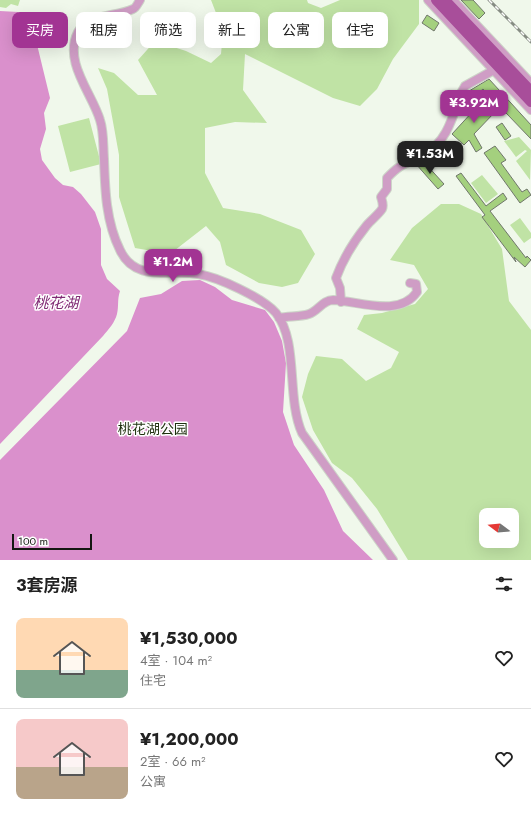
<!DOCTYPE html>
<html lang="zh">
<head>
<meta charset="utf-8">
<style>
  :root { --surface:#fff; --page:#f2f2f2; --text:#222; --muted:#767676; --line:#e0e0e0; --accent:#a23493 }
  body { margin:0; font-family:Jost,"Noto Sans SC",sans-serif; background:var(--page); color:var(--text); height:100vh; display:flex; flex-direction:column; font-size:15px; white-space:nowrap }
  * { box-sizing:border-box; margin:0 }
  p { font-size:13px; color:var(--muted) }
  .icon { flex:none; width:22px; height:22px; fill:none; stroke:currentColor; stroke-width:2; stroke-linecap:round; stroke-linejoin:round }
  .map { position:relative; height:560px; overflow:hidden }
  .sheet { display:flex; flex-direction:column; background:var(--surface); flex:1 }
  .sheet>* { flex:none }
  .guide { position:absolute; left:12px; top:12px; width:507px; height:36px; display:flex; gap:8px }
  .needle { width:26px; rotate:286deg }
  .buttons { position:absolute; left:479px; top:508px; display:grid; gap:8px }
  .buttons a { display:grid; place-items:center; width:40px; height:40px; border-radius:8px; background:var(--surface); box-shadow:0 4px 16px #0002; font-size:20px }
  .scale { position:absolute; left:12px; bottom:10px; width:80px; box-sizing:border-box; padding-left:4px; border:2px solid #141712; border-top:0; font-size:11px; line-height:14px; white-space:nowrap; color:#141712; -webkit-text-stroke:3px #fff; paint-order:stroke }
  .price { position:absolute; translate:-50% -34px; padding:0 9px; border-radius:8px; background:var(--accent); color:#fff; font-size:13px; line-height:26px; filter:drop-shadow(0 1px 2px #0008) }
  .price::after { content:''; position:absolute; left:50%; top:24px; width:12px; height:9px; margin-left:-6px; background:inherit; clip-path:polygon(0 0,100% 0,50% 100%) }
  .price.active { background:#222; color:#fff }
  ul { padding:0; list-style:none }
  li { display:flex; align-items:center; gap:12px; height:100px; padding:0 16px }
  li+li { border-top:1px solid var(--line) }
  li span { display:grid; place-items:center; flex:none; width:112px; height:80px; border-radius:8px; color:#555 }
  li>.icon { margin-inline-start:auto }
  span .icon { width:48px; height:48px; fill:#fffc; stroke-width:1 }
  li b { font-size:17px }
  h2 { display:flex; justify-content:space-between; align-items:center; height:48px; padding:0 16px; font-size:17px }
  .chip { padding:0 14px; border-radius:8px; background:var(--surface); box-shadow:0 4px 16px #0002; font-size:14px; line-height:36px }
  .chip.active { background:var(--accent); color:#fff }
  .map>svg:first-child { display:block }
</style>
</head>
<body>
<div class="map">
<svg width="531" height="560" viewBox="0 0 531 560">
  <rect width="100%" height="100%" fill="#f0f8eb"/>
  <!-- green -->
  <path fill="#c0e3a5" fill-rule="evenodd" d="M0,0H20L18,6L11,4L6,8L0,7Z
    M211,0H307L308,3L321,8L340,0H419V24L393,59L377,89L360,106L333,98L245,54L243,90L267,123L235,122L205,128V173L223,208L260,214L301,230L315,254L298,283L282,287L259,283L226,265L220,242L206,226L170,254L135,248L119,197V155L107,89L98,68L114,73L138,95H157L138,60L155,41L186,51L211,63L221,54L223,31Z
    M89,118L101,164L70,172L58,126Z
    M519,137L531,150L530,180L516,161L527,151L525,150L516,157L504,141Z
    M482,175L498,194L486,203L471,183Z
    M441,204H459L481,214L502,249L509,301L531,330V560H408L377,509L352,478L332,463L313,430L302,397L308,374L316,356L342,359L366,381L391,368L399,352L357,329L364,315L382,313L415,304L428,289L414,265L390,260L412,228ZM486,515H512V541H486Z
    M520,218L531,233V238L524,243L510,225Z"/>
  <!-- water -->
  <path fill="#da90cc" d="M0,11L18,12L33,28L50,98L44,113L46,129L40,149L42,160L55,178L63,185L73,187L81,194L95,212L101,229V265L107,279L120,291C117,300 119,306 117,314C115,322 109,329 103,336L0,444Z
    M200,280L215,287L232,300L265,310L274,322L282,341L286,363L283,412L294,445L324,490L343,531L373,560H0V460L127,331L140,298L161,294L182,281Z"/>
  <!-- building -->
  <path fill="#a4d07e" stroke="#70776b" d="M461,0H473L485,13L479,19Z
    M427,15L439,23L434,31L422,23Z
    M489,79L531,125V139L483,89L474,97L469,91Z
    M486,97L495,112L474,134L482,148L476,152L469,140L464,145L452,134Z
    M502,123L511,136L505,140L496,127Z
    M495,146L506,160L501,163L522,192L527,189L531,195L520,203L484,153Z
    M423,161L444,184L438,189L416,164Z
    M461,173L486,206L503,193L507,199L490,211L526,258L527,256L531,260L525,267L514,257L516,262L482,217L485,215L456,176Z"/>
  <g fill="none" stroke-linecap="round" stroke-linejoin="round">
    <!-- minor casing -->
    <g stroke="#cdd4c8" stroke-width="10">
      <path id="minor" d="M140,0C138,3 136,8 133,9C117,17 87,14 78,32C63,62 92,93 100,120C104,132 103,146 104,159C105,190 106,222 120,250C135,283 171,269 198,274C218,277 263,298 276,313C299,342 286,397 302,433L393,560
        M428,0L531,110
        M453,0L531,83
        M341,302L340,288L336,278C343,259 354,241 367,225C371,220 378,215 382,209C384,205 382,201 381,197L387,189V178C401,163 406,164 423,155C447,143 453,116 461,93L465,86L494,70
        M279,318C289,316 300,317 309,314C318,311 323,300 333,300C359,301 399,318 417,292L416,284L410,283"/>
    </g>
    <!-- major casing -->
    <g stroke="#cdd4c8" stroke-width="12">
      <path id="major" d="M436,0L531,102
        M445,0L531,91"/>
    </g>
    <!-- minor -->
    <use href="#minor" stroke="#cf9dc5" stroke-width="8"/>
    <!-- major -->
    <use href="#major" stroke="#a84e9a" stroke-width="10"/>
    <!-- rail casing -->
    <g stroke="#868c83" stroke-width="3">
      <path id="rail" d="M489,0L531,42"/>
    </g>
    <!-- rail -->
    <use href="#rail" stroke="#fff" stroke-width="1.5" stroke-dasharray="4.5" stroke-linecap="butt"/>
  </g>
  <g text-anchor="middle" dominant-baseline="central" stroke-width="3" stroke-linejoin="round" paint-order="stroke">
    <!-- park labels -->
    <g font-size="14" fill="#1f300f" stroke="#fff">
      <text x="153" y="429">桃花湖公园</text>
    </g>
    <!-- water labels -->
    <g font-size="15" font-style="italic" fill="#802a74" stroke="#fff">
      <text x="56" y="303">桃花湖</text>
    </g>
  </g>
</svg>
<div class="buttons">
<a><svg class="needle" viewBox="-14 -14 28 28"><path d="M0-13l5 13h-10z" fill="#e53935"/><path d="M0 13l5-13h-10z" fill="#767676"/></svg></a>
</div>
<div class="scale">100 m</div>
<b class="price" style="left:474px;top:124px">¥3.92M</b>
<b class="price active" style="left:430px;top:175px">¥1.53M</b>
<b class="price" style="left:173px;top:283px">¥1.2M</b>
<div class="guide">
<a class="chip active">买房</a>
<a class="chip">租房</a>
<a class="chip">筛选</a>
<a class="chip">新上</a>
<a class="chip">公寓</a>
<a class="chip">住宅</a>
</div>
</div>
<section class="sheet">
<h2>3套房源<svg class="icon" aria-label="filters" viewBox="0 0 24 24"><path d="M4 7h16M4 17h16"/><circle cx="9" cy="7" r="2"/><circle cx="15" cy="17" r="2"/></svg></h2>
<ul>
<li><span style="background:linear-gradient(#ffd9b3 65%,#7fa58c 0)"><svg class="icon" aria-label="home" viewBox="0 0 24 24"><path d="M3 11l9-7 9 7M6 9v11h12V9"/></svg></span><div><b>¥1,530,000</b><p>4室 · 104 m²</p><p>住宅</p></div><svg class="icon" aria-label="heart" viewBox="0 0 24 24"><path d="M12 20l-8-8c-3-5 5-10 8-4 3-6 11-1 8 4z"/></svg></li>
<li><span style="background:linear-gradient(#f6c9c9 60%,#b9a48a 0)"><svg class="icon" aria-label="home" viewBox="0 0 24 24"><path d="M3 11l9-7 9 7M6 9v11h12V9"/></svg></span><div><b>¥1,200,000</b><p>2室 · 66 m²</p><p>公寓</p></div><svg class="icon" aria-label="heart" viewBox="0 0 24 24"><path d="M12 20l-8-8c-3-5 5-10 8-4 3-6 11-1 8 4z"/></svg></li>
</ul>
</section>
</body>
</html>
